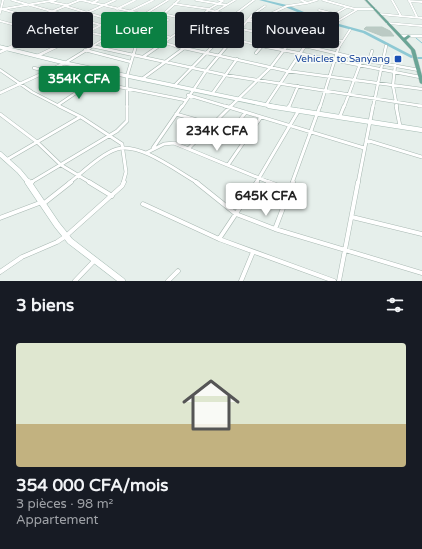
<!DOCTYPE html>
<html lang="fr">
<head>
<meta charset="utf-8">
<style>
  :root { --surface:#171b24; --page:#242831; --text:#f1f3f6; --muted:#9ea1a6; --accent:#0b8043 }
  body { margin:0; font-family:"Varela Round",sans-serif; background:var(--page); color:var(--text); height:100vh; display:flex; flex-direction:column; font-size:15px; white-space:nowrap }
  * { box-sizing:border-box; margin:0 }
  p { font-size:13px; color:var(--muted) }
  .icon { flex:none; width:22px; height:22px; fill:none; stroke:currentColor; stroke-width:2; stroke-linecap:round; stroke-linejoin:round }
  .map { position:relative; height:281px; overflow:hidden }
  .drawer { display:flex; flex-direction:column; background:var(--surface); flex:1 }
  .drawer>* { flex:none }
  .banner { position:absolute; left:12px; top:12px; width:398px; height:36px; display:flex; gap:8px }
  .price { position:absolute; translate:-50% -34px; padding:0 9px; border-radius:4px; background:#fff; color:#222; font-size:13px; line-height:26px; filter:drop-shadow(0 1px 2px #0008) }
  .price::after { content:''; position:absolute; left:50%; top:24px; width:12px; height:9px; margin-left:-6px; background:inherit; clip-path:polygon(0 0,100% 0,50% 100%) }
  .price.current { background:var(--accent); color:#fff }
  ul { padding:0; list-style:none }
  li { display:grid; align-content:center; gap:8px; height:212px; padding:0 16px }
  li span { display:grid; place-items:center; height:124px; border-radius:4px; color:#555 }
  li>.icon { margin-inline-start:auto }
  span .icon { width:72px; height:72px; fill:#fffc; stroke-width:1 }
  li b { font-size:17px }
  h2 { display:flex; justify-content:space-between; align-items:center; height:48px; padding:0 16px; font-size:17px }
  .chip { padding:0 14px; border-radius:4px; background:var(--surface); box-shadow:0 2px 10px #0003; font-size:14px; line-height:36px }
  .chip.current { background:var(--accent); color:#fff }
  .map>svg:first-child { display:block }
</style>
</head>
<body>
<div class="map">
<svg width="422" height="281" viewBox="0 0 422 281">
  <rect width="100%" height="100%" fill="#e6efeb"/>
  <g fill="none" stroke-linecap="round" stroke-linejoin="round">
    <!-- stream -->
    <path stroke="#8ec9d4" stroke-width="1" d="M416,38L422,43"/>
    <!-- river -->
    <path fill="#8ec9d4" fill-rule="evenodd" d="M259,0H265L287,5L321,19L365,31L415,57L411,58L363,33L319,21L285,7Z
      M417,57H422V59H417Z"/>
  </g>
  <!-- building -->
  <path fill="#bbcac4" stroke="#b8c9c2" d="M366,27H382L390,31L394,36H382L364,29Z"/>
  <g fill="none" stroke-linecap="round" stroke-linejoin="round">
    <!-- street-far3 casing -->
    <g stroke="#a8b8b2" stroke-width="2.5">
      <path id="street-far3" d="M12,0L179,47
        M81,0L159,18
        M196,0L226,5
        M301,0L307,3L317,0
        M323,0L355,9H375
        M392,0L401,16
        M409,0L417,17
        M409,1L422,2
        M51,2L66,5
        M92,3L98,0
        M65,6L111,20L149,29
        M1,9L87,32L56,47
        M3,9L56,0
        M117,9L135,0
        M209,9L223,1L219,0
        M209,10L233,16
        M319,10L335,14L347,7
        M215,12L235,0
        M0,13L3,0
        M163,14L239,31
        M379,14L422,18
        M202,16L213,18
        M158,18L168,20
        M263,18L302,24
        M281,18L304,21
        M249,20L266,16L287,6L307,3
        M0,21L96,47
        M226,21L254,0
        M248,21L315,34L342,41
        M338,21L358,9
        M387,23L422,26
        M16,26L80,0
        M241,29L308,43
        M87,32L153,0
        M87,32L137,43
        M155,34L169,37
        M233,39L266,47
        M309,41L334,47
        M305,46L309,47
        M11,47L115,0
        M91,47L168,0
        M136,47L137,43L159,18L179,0
        M157,47L202,16L209,9L174,4
        M185,47L207,32
        M212,47L236,24
        M226,47L252,15L265,6
        M261,47L272,35
        M286,47L309,16
        M304,47L326,24
        M339,47L350,30"/>
    </g>
    <!-- street-far2 casing -->
    <g stroke="#a8b8b2" stroke-width="3.5">
      <path id="street-far2" d="M92,46L225,75L422,106
        M175,46L287,71L422,89
        M262,46L420,77
        M305,46L369,61L419,70
        M329,46L338,48
        M85,50L131,62
        M0,52L13,46
        M256,53L262,46
        M37,56L58,46
        M143,57L159,46
        M369,61L372,51
        M395,65L393,86L397,107
        M34,68L74,78L185,100
        M0,70L32,92L61,107
        M142,79L187,46
        M174,86L213,46
        M0,93L65,63L93,46
        M212,94L237,59
        M188,95L228,107
        M58,105L92,82
        M266,105L305,46
        M127,107V76L136,46
        M182,107L206,71L227,46
        M230,107L271,67L287,46
        M289,107L298,86
        M320,107L339,46
        M344,107L362,59
        M373,107L386,46"/>
    </g>
    <!-- street-far1 casing -->
    <g stroke="#a8b8b2" stroke-width="4">
      <path id="street-far1" d="M59,106L81,117L122,144L126,172L123,183
        M225,106L364,148
        M396,106L400,126
        M419,106H422
        M288,108L289,106
        M0,114L37,142L61,165L91,183
        M176,114L211,124
        M340,116L344,106
        M208,128L245,141
        M228,135L246,112
        M366,140L422,157
        M153,148L182,106
        M189,148L231,106
        M146,153L164,144L174,143L271,183
        M8,159L80,117
        M228,165L261,117
        M30,183L117,131L127,121V106
        M69,183C82,173 101,154 117,149C140,142 178,172 198,183
        M256,183L299,110
        M292,183L320,106
        M358,183L373,106"/>
    </g>
    <!-- street casing -->
    <g stroke="#a8b8b2" stroke-width="5">
      <path id="street" d="M89,182L112,196
        M196,182L236,214L275,229L422,273
        M268,182L290,190
        M29,184L32,182
        M43,204L71,182
        M143,204L219,239L334,281
        M352,217L422,234
        M0,218L42,202
        M275,229L293,182
        M219,239L257,182
        M0,272L22,257L57,242L66,236L122,186L124,182
        M75,281L95,260
        M168,281L178,271
        M241,281L253,252
        M339,281L358,182"/>
    </g>
    <!-- secondary-far3 casing -->
    <g stroke="#a4bbb3" stroke-width="3">
      <path id="secondary-far3" d="M400,36H422"/>
    </g>
    <!-- secondary-far2 casing -->
    <g stroke="#a4bbb3" stroke-width="4.5">
      <path id="secondary-far2" d="M0,47L65,63L276,107"/>
    </g>
    <!-- secondary-far1 casing -->
    <g stroke="#a4bbb3" stroke-width="5.5">
      <path id="secondary-far1" d="M269,106L422,130
        M0,154L19,171L29,183"/>
    </g>
    <!-- secondary casing -->
    <g stroke="#a4bbb3" stroke-width="7">
      <path id="secondary" d="M28,182L57,225L70,241L122,281"/>
    </g>
    <!-- primary casing -->
    <g stroke="#c2cac8" stroke-width="1">
      <path id="primary" d="M365,0H367L404,38L408,35L411,36L406,40L415,50L422,76V84L420,83L411,50Z"/>
    </g>
    <!-- street-far3 -->
    <use href="#street-far3" stroke="#fff" stroke-width="2"/>
    <!-- street-far2 -->
    <use href="#street-far2" stroke="#fff" stroke-width="2.5"/>
    <!-- street-far1 -->
    <use href="#street-far1" stroke="#fff" stroke-width="3"/>
    <!-- street -->
    <use href="#street" stroke="#fff" stroke-width="4"/>
    <!-- secondary-far3 -->
    <use href="#secondary-far3" stroke="#fff" stroke-width="2.5"/>
    <!-- secondary-far2 -->
    <use href="#secondary-far2" stroke="#fff" stroke-width="3.5"/>
    <!-- secondary-far1 -->
    <use href="#secondary-far1" stroke="#fff" stroke-width="4.5"/>
    <!-- secondary -->
    <use href="#secondary" stroke="#fff" stroke-width="6"/>
    <!-- primary -->
    <use href="#primary" fill="#6aa596" fill-rule="evenodd"/>
  </g>
  <!-- markers -->
  <rect fill="#1a4fb4" stroke="#f7fbf9" stroke-width="1.5" x="394" y="55" width="8" height="8" rx="2"/>
  <g text-anchor="middle" dominant-baseline="central" stroke-width="3" stroke-linejoin="round" paint-order="stroke">
    <!-- far-transit labels -->
    <g font-size="10" fill="#164399" stroke="#f7fbf9" text-anchor="end">
      <text x="390" y="59">Vehicles to Sanyang</text>
    </g>
  </g>
</svg>
<b class="price current" style="left:79px;top:100px">354K CFA</b>
<b class="price" style="left:217px;top:152px">234K CFA</b>
<b class="price" style="left:266px;top:217px">645K CFA</b>
<div class="banner">
<a class="chip">Acheter</a>
<a class="chip current">Louer</a>
<a class="chip">Filtres</a>
<a class="chip">Nouveau</a>
</div>
</div>
<section class="drawer">
<h2>3 biens<svg class="icon" aria-label="filters" viewBox="0 0 24 24"><path d="M4 7h16M4 17h16"/><circle cx="9" cy="7" r="2"/><circle cx="15" cy="17" r="2"/></svg></h2>
<ul>
<li><span style="background:linear-gradient(#dfe7d0 65%,#c2b280 0)"><svg class="icon" aria-label="home" viewBox="0 0 24 24"><path d="M3 11l9-7 9 7M6 9v11h12V9"/></svg></span><div><b>354 000 CFA/mois</b><p>3 pièces · 98 m²</p><p>Appartement</p></div></li>
</ul>
</section>
</body>
</html>
